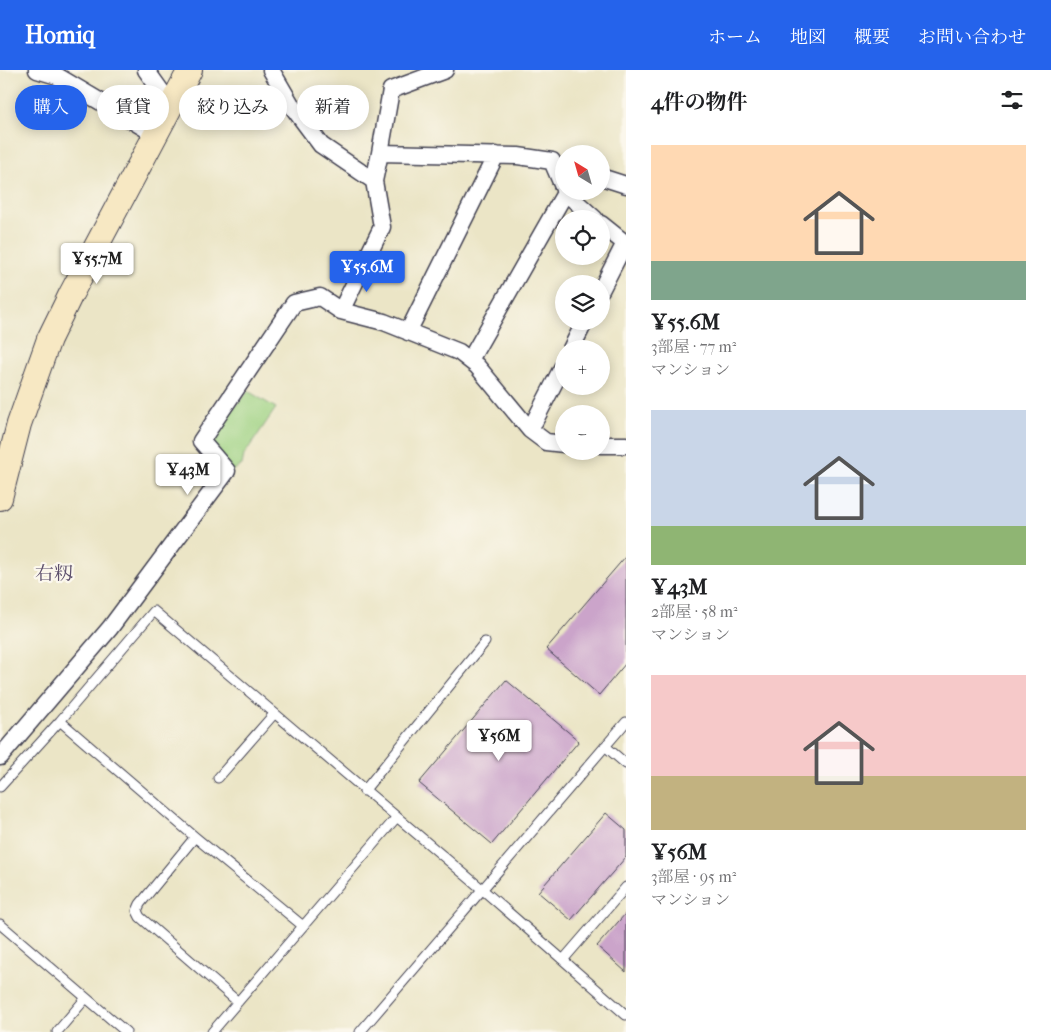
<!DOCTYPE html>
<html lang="ja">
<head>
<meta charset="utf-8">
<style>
  :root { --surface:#fff; --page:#f6f6f6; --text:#202124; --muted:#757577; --accent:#2563eb }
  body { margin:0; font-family:"IM FELL French Canon","Noto Serif JP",serif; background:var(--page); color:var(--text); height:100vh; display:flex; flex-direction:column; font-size:19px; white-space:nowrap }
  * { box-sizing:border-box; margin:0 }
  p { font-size:16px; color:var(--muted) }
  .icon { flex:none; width:28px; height:28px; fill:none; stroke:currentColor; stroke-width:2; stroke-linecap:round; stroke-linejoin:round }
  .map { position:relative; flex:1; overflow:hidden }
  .side { display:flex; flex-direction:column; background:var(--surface); width:425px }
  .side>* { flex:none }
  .hud { position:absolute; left:15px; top:15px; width:475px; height:45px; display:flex; gap:10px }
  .needle { width:32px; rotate:323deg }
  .tools { position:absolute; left:555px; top:75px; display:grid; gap:10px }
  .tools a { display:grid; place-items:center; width:55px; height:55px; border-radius:50%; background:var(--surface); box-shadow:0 2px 12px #0003; font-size:25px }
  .price { position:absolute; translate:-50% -42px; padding:0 11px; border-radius:5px; background:#fff; color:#222; font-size:16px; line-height:32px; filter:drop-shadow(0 1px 2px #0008) }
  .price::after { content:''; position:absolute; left:50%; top:30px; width:15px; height:11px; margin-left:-8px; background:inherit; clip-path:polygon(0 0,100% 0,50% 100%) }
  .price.on { background:var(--accent); color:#fff }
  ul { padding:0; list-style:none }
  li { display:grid; align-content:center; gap:10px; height:265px; padding:0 25px }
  li span { display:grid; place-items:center; height:155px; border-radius:0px; color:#555 }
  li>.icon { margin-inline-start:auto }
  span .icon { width:90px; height:90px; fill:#fffc; stroke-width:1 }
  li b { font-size:21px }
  h2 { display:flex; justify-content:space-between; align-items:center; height:60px; padding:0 25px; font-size:21px }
  .chip { padding:0 18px; border-radius:22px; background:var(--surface); box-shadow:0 2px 12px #0003; font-size:18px; line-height:45px }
  .chip.on { background:var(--accent); color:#fff }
  header { display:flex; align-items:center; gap:30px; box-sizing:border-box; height:70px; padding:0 25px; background:var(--accent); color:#fff }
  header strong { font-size:24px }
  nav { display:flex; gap:28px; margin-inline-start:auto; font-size:18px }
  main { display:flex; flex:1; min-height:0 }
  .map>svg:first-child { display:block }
</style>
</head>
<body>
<header>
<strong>Homiq</strong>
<nav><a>ホーム</a><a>地図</a><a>概要</a><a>お問い合わせ</a></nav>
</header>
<main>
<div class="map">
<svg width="626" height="962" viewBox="0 0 626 962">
  <rect width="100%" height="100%" fill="#fbf7ec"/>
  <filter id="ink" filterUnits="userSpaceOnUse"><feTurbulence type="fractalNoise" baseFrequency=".02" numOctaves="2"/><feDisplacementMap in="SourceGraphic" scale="10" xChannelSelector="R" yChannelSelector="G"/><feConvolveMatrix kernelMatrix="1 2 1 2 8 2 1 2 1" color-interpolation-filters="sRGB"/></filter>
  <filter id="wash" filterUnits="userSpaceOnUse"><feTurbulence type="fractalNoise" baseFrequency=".0096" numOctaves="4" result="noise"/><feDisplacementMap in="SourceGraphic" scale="20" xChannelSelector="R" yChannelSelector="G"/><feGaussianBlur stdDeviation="1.12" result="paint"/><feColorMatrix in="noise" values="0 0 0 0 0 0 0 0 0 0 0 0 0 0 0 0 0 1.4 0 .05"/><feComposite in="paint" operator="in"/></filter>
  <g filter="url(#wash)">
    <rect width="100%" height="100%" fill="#ebe5c6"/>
    <!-- green -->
    <path fill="#9ed181" stroke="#607a5e" d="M248,321L276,338L244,385L242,395L232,401L207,370Z"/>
    <g id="blocks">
      <!-- building -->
      <path fill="#cba4ca" d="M626,486V593L599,625L546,579Z
        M506,610L579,671L492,774L419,713Z
        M606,743L626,760V787L571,850L538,822Z
        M626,843V902L597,876Z"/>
    </g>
  </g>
  <g filter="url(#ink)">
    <use href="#blocks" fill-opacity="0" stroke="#403f50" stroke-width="1"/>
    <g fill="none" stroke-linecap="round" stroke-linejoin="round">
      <!-- lane casing -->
      <g stroke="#403f50" stroke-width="11">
        <path id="lane" d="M60,651L195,767L303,856
          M605,676L626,694
          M218,708L274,644
          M0,717L60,651L154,541L483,820L626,945
          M364,721L485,572
          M195,767L140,834L137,841L140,847L238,932
          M0,854L126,962
          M563,890L626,817
          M57,962L86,928
          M212,962L396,748
          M360,962L626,652"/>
      </g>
      <!-- street casing -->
      <g stroke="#403f50" stroke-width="19">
        <path id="street" d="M37,0L57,6L155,64
          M146,0L171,35
          M271,0L292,36L321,75L374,111
          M380,83L391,20L445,0
          M601,107L626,115
          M564,119L552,91L518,86L380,83L374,111L382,157L341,241L384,252L459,282L477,296L530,360L546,372L564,374
          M564,121L595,149
          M601,154L626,174
          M601,220L625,173
          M408,262L496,85
          M571,279L585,251
          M470,290L565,123
          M530,360L564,294
          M601,375H626
          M0,687L110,558L227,401L201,371L294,233L320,227L341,241"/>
      </g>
      <!-- secondary casing -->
      <g stroke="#403f50" stroke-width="26">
        <path id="secondary" d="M0,428L19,354L49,269L71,224L190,0"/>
      </g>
      <!-- lane -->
      <use href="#lane" stroke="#fff" stroke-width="9"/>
      <!-- street -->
      <use href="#street" stroke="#fff" stroke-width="16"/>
      <!-- secondary -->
      <use href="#secondary" stroke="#f7e8c3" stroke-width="24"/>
    </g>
  </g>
  <g text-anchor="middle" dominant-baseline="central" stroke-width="4.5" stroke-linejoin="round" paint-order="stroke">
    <!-- quarter labels -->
    <g font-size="19" fill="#5d506d" stroke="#fbf7ec">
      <text x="54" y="504">右籾</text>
    </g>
  </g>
</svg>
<div class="tools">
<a><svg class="needle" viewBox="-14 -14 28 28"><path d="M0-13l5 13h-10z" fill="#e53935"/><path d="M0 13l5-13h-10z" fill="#757577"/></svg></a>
<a><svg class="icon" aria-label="locate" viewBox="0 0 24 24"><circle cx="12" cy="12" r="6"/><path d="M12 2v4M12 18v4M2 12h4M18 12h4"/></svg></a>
<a><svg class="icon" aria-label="layers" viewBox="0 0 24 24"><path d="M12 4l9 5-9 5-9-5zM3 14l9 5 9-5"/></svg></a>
<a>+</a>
<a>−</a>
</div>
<b class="price" style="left:97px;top:215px">¥55.7M</b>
<b class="price on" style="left:367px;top:223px">¥55.6M</b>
<b class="price" style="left:188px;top:426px">¥43M</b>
<b class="price" style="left:499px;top:692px">¥56M</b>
<div class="hud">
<a class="chip on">購入</a>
<a class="chip">賃貸</a>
<a class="chip">絞り込み</a>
<a class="chip">新着</a>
</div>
</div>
<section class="side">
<h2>4件の物件<svg class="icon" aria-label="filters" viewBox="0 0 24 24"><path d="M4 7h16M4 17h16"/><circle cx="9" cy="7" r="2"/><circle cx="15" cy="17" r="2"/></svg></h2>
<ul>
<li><span style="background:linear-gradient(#ffd9b3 75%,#7fa58c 0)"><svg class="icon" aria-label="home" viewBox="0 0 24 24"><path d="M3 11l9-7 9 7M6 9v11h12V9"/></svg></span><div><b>¥55.6M</b><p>3部屋 · 77 m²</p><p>マンション</p></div></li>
<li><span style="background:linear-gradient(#c9d6e8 75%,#8fb573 0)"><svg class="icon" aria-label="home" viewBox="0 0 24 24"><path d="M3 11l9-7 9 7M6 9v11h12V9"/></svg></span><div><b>¥43M</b><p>2部屋 · 58 m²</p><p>マンション</p></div></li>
<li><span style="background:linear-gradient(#f6c9c9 65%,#c2b280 0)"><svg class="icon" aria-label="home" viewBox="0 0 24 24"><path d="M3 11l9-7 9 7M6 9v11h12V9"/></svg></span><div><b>¥56M</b><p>3部屋 · 95 m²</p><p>マンション</p></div></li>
</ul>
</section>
</main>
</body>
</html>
